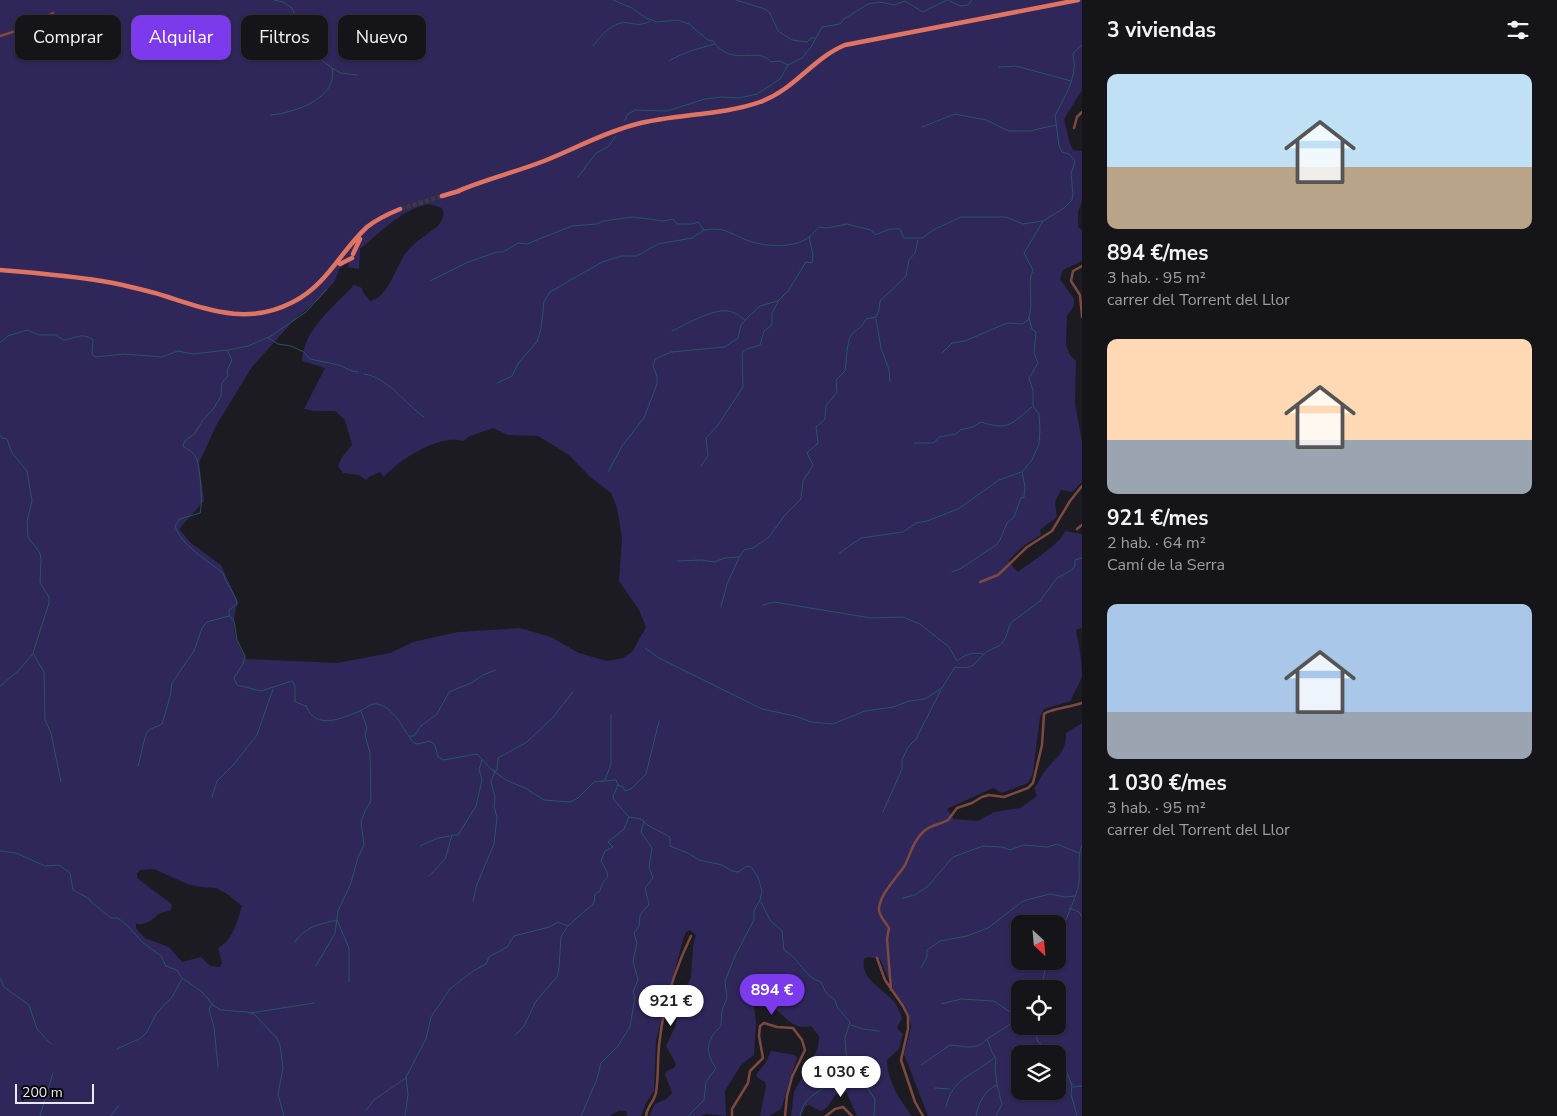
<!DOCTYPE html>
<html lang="es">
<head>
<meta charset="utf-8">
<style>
  :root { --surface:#151419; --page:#1e1d22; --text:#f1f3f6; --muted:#9d9ea2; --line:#343338; --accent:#7c3aed }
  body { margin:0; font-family:"Nunito Sans",sans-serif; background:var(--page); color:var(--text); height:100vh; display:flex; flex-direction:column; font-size:19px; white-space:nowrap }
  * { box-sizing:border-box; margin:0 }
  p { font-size:16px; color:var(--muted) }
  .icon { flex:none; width:28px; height:28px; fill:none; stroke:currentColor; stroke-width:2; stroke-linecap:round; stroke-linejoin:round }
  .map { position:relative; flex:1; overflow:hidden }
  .side { display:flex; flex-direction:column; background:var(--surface); width:475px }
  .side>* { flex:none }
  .hud { position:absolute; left:15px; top:15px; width:475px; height:45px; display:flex; gap:10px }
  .needle { width:32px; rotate:154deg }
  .fabs { position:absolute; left:1011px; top:915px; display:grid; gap:10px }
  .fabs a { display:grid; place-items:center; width:55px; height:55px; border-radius:10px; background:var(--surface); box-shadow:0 1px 4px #0004,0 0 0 1px var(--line); font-size:25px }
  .scale { position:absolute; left:15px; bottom:12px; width:79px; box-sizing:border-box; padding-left:5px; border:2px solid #eae9ed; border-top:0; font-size:14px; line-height:18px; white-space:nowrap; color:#eae9ed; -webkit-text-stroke:4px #070608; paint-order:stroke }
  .price { position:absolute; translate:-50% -42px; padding:0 11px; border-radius:18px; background:#fff; color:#222; font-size:16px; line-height:32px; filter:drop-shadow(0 1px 2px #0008) }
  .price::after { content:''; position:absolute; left:50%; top:30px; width:15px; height:11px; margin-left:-8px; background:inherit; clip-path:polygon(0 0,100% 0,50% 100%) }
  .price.selected { background:var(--accent); color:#fff }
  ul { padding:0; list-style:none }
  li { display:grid; align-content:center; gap:10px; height:265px; padding:0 25px }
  li span { display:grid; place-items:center; height:155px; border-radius:10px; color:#555 }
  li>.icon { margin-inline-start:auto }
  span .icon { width:90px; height:90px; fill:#fffc; stroke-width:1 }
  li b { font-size:21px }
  h2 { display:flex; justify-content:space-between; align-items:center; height:60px; padding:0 25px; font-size:21px }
  .tag { padding:0 18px; border-radius:10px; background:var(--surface); box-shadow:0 1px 4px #0004,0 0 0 1px var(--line); font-size:18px; line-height:45px }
  .tag.selected { background:var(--accent); color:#fff }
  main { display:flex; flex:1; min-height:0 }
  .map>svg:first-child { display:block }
</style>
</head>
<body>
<main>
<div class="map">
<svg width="1082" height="1116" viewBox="0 0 1082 1116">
  <rect width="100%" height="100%" fill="#1c1b21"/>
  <!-- green -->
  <path fill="#2f265a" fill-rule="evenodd" d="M0,0H1082V90L1064,119C1067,130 1068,140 1073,150L1082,151V201L1078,212V227L1082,230V261L1063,270L1060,279L1074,299V306L1067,316L1066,345L1070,355L1076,361L1075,404L1082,442V482L1072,492L1061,490L1055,502L1057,517L1040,530L1041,535L1023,546L1008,561L1018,572C1029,563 1063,542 1065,531L1082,534V628L1076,630C1079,645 1082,660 1082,676C1081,682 1073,693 1071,701L1044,709L1040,717L1033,773L1028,783L1002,793L993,788L947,809L954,819L978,821L994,812L1020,808L1037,796L1034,788C1040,782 1040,776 1045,771C1056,756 1066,755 1066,733L1082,723V1116H928L904,1054L911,1027L906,1008L894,991L880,959L867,957L864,959C860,981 885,989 895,1003C898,1007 900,1013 902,1018L897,1028L903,1034L899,1049L887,1060C888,1083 899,1098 912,1116H857L847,1093L843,1091C831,1094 832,1108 820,1111L809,1105L805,1107L801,1116H791L794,1092L818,1048L819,1036L811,1026C789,1033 781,1005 761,1003L754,1006L756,1022L754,1055L741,1065L725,1091L726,1116L706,1114L700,1116H649L655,1104L666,1099L672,1093L665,1074L667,1071L674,1068L676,1064L666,1046L675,1027L683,990L691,978L693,946L696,935L690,930L686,932L683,940L656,1040L654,1091L646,1103L641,1116H627L626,1111H618L610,1116H0ZM429,204L442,208C445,214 442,221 438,226C426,235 414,242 405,254C396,267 387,299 370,301L363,292L362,288L354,285C334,307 304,328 302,361L325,368L304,409L314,411H335L345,420L352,445L342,457L338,466L343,473L359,475L366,480L369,477L380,472L384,477C399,460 439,434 463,441L470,436L493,428L508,435L538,436L569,455L590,477L611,493L617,508L622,537L619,581L639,610L646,627L632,652L623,658L607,661L579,653L551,637L520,628L458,632L413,642L390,653L337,663L246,659C234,637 230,627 238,602L221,565L191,543L179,529L204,501L199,463L217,424L252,367L295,319L319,299L334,282L340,268L349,262L348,267L359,269L360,249C381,232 402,209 429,204ZM154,869L187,884L200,887L216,888L227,894L242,906C237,922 233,940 218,948L222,963L220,967L210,966L201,957L182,962L169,947L145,938L136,928V924C148,925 151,920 159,914C162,912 167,912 171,910L172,905L169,902L137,878V874L140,870ZM1020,924H1058V961H1020ZM1020,989H1058V1026H1020ZM1020,1054H1058V1091H1020Z
    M771,1051L795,1055L797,1058L781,1109L769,1116H760L766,1086L765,1082L758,1078L756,1075L766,1062Z"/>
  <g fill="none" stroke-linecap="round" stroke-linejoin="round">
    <!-- stream -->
    <path stroke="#215965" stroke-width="1" d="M613,0L632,8L646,18L657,22L678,20L689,24L708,40L713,41C733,69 757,45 771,62L780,61L788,65
      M736,0L765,9L770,13L778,31L792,40L807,42L811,38H815
      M948,0L960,6L968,5L972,0
      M593,46C601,35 614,20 629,23C638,25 642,25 651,21
      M669,61C682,53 700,48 714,44
      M999,67L1016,66L1071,81
      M332,68L341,73L357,75
      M271,115C294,113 339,98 332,68L321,60L304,38L292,8L283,2L274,0
      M624,121L628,114L635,110L667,111L705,99L722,97L739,98L757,94L780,79L788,65L802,58L811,47L822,27L840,24L844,19L868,4L880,2L894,5L905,1L923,12L947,0
      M922,127L955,114L986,120L1009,131H1030L1056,125
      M578,177L596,153L608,147L616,136
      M430,281L468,262L497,252H503L518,243L528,244L534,241L572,226L597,224L603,221L633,217L664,221L673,219L677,224H692L698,222L704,230C724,227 727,232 744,239C763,247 791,249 808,238C813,235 815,230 819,227L827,228L847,224L871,230L875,235L890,229H900L904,238H922L935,229L961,217H1006L1023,224L1043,221L1064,208L1072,200L1073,194L1071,174L1075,161L1069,154L1062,152L1059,146L1055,115C1063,100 1072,86 1074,69C1075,63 1073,59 1073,53L1082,45
      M876,319L881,348L889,370L890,381
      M672,331C687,324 716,306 732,312C736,313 741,317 745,320
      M268,338L278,344L291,346L304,352L310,359L339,365L352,371L358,372
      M0,343L8,336L27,330L39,335H55L64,340C76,338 83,332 93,340L92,354L95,357L124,354L162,357L178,351L193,354L227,350L232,360L227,371L228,376L222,383L221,396L214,408L203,420L195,433L184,442L183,446C189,450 195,453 197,460C200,469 203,504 200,513L180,519L175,526C180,544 209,562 223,573C226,585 235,592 237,604L229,610V615L234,621L237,640L245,656L243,664L234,678L237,685L261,691L292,681L295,686V702L306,706C316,731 342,718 360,711C366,708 371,703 377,704C396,708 403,731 414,743L418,744L430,741L435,745L438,757L443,760L477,754L491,769L506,780L525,788L544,800L570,802L578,798L594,782L616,780L618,785L613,796L614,800L629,817L641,819L649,826L670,837V846L688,853L699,860L722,865L732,871L738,872L747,866L751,867L758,877L762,891L760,900L754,911V920L735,956L725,981L727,998L722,1010L721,1026C707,1039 704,1051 716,1068L706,1082L704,1100L688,1116
      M228,350L248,346L271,336L306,312L327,289
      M942,353L952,343L965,341L1007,323L1022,324L1028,320C1035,304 1026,284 1033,270L1024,253L1043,221
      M364,374C388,377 405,404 424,417
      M497,383L512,376L519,362L537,342L541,329L544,302L550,292L602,262L621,256H637L658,244L692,238L704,230
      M0,435L2,438L7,439L12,453L27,471L32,501L27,521L28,537L40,553L41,559L40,583L49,597V603L33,653L44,672L45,720L51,733L61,782
      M914,443H934L939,437L956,434L960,430L973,427L981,422C1009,431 1011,424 1032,407
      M701,466L708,456L706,438L718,425L743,387L742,353L747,349L760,345L764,331L772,325V313L778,302
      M608,472L622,446L644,418L657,384V376L653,366L655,359L671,352L725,347L738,338L741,325L749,316L760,306L778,301L788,291L806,262L812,263L813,255L809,237
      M838,554L861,538L903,532L916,523L927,521L958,509L999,480L1021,472
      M677,561L702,560L714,562L725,558L739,557L744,550L753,548L769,537L785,515L801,499L803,481L813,465L807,453L818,443L816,427L825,419L826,406L837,392L836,380L845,371C847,361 846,341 852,334C858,328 862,328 866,319L876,317L879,310L880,301L906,276L909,260L915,253L918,240
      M952,572L960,569L996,545L1000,540L1007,523L1014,517L1021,498L1024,497L1025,487L1022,472L1032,460L1039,444L1040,429L1039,414L1033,406V391L1029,378L1038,363L1034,353L1036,332L1032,329L1029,318
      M763,605L774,602L871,618L903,617L920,624L949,647L957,661C966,654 972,652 983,654
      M721,607L727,584L739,558
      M645,648L659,658L762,709L795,716L811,722L833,724L865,711L893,707L909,701L925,699L942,688L955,667C979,670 973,661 988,651C993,648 999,647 1002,643C1008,637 1007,628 1012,622L1040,601L1057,578L1072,570L1075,566V560L1082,558
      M0,686L18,671L33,654
      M409,736H414L421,726L437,714L449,692L471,683L483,675L496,670
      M138,766C141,758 144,735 148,731C152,727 158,727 162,724L170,697L172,683L194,651L202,628L207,622L229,616
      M495,771L497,770L498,758L527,742L553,717L573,692
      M605,780L611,764V715
      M618,785L623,787L625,791L631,789L646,774L659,721
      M212,797L217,781L234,764L257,735L273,689
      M883,812L902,769V760L908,747L916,739L941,690
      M420,846L438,838L450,836
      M0,851L16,853L45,866L59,865L70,873L73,890L88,898L91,902L111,918H118L128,926L142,942L161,956L166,966L177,970L182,978L202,992L214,1006L221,1010L247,1012L254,1014L276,1037L280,1045L283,1068L278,1094L284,1116
      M429,876L445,859L452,835H458L476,806L482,780L479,769L482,760
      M903,898L915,895L928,886L953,857L983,846L1002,847L1010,850L1023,845L1047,847L1057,844L1079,853
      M473,901L477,884L494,844L497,817L494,806L495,797L491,782L495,771
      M761,902L770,920L782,931L784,950C799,958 805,978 821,982C826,993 825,993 835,1000L837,1007L850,1022L845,1038L847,1064L852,1071L860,1077L875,1099L874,1116
      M1069,908L1079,912L1082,917
      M1058,938C1062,930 1078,892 1079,883C1080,870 1077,857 1082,845
      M295,942C304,927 320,924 337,920L349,948V982
      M316,966L335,933L338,911L351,883L358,857L364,845L361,822L365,811L371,801L370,753L365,735L367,728L361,711
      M921,968L927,957V950L940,941L967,936L988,928L1023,901L1050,894L1065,897L1075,896
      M0,978L4,987L29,1005L37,1029L51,1044
      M1040,989L1043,982L1046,961
      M212,1004L209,1009L214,1027L218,1067
      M941,1004L961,999L994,1001L1010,1012L1017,1020
      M251,1013L314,1003
      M851,1025L863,1029L879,1031
      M1034,1026L1038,1042L1044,1046L1048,1054
      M515,1035L524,1026L536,1001L557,977L559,968L561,937L567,927
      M117,1049L141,1038L147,1032L156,1014L172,997L182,979
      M1058,1059L1065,1068L1072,1085L1071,1094L1077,1116
      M921,1065L950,1045C964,1046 976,1051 986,1040
      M867,1086L877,1081
      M1073,1087L1082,1086
      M935,1088L950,1089
      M946,1107C952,1077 974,1076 995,1057
      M366,1110L375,1099L406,1078
      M40,1116L53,1073
      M111,1116L119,1105
      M405,1116L408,1095L406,1077L426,1039L431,1017L450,989L473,971L486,964L489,957L507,947L514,936L549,927L558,922L568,926L594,903L595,894L600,891C603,874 615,883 601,861L605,851L613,847L608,842L624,829L629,817
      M581,1116L597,1079L601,1063L617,1047L630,1027L635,997L633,992L638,980L633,961L637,943L634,933L639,926L640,915L649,904L645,888L653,878L649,867L652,848L641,832L644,821
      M800,1116C804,1094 821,1093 834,1080C838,1075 841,1069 846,1064
      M976,1116C978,1103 985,1090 997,1085L995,1068L996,1059L992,1052L987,1039L1020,1018
      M996,1116L1002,1104L997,1085"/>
    <!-- primary-tunnel -->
    <path stroke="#3b3a40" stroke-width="4.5" stroke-dasharray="4.5 2" stroke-linecap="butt" d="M400,209L442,196"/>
    <!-- minor -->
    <path stroke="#7d4940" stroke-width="2.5" d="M0,36L22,29L53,13
      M1074,128L1077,117L1082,112
      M1082,266L1073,271L1071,281L1080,295L1082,317
      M1077,529L1082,525
      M980,582L998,575L1027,547L1052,531L1070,501L1082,486
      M877,958L885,980L903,1006L908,1016V1029L901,1060L915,1102L923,1116
      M891,990L887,939L889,928C886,922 878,916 879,908C881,892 897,878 905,865C911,853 913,841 924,831C932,824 940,825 948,820L957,808L972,803L982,797L989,795L1004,797L1028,788L1033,783L1042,745L1044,714C1049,709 1072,707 1082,703
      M646,1116C647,1106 655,1101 656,1092C659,1074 657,1056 660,1038C664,1004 676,967 691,936
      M732,1116V1109L748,1083L750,1071L763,1058L759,1036L760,1026L764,1023L777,1027L793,1028L802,1040L805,1050L792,1077L787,1096L785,1116
      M826,1116L835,1109L843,1107L852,1116"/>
    <!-- primary -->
    <path stroke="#df7462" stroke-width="4.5" d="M458,191C486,179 516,172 544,161C575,149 604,132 637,124C676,114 724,115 760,102C794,90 813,58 845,45L1078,0
      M442,196L459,191
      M353,254L360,239
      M340,264L352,258
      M0,270C38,273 76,276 113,283C132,287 150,291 168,297C212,311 249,325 293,302C327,285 340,252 367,227C377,219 388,214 400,209"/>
  </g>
</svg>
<div class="fabs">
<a><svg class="needle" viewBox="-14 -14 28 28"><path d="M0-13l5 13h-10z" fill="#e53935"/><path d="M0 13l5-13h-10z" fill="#9d9ea2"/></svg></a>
<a><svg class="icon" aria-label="locate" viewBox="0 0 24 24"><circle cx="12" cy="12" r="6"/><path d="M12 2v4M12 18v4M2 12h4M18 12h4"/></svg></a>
<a><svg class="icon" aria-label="layers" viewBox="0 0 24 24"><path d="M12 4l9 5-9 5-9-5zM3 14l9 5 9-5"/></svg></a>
</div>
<div class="scale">200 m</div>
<b class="price selected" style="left:772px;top:1016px">894 €</b>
<b class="price" style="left:671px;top:1027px">921 €</b>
<b class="price" style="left:841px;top:1098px">1 030 €</b>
<div class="hud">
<a class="tag">Comprar</a>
<a class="tag selected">Alquilar</a>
<a class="tag">Filtros</a>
<a class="tag">Nuevo</a>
</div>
</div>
<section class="side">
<h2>3 viviendas<svg class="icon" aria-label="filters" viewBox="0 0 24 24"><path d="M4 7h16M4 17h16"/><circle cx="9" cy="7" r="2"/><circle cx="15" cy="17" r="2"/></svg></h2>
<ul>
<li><span style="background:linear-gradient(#bfe0f5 60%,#b9a48a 0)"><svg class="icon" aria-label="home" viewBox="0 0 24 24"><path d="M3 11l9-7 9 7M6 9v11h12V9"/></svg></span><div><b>894 €/mes</b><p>3 hab. · 95 m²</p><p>carrer del Torrent del Llor</p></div></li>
<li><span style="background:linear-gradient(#ffd9b3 65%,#9aa5b1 0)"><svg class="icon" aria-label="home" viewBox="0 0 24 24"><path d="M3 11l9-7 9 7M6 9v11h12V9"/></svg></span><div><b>921 €/mes</b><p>2 hab. · 64 m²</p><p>Camí de la Serra</p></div></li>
<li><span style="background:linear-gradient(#a9c7e8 70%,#9aa5b1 0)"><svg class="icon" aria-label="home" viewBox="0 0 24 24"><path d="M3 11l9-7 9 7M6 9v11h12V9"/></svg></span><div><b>1 030 €/mes</b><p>3 hab. · 95 m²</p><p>carrer del Torrent del Llor</p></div></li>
</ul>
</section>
</main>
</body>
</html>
